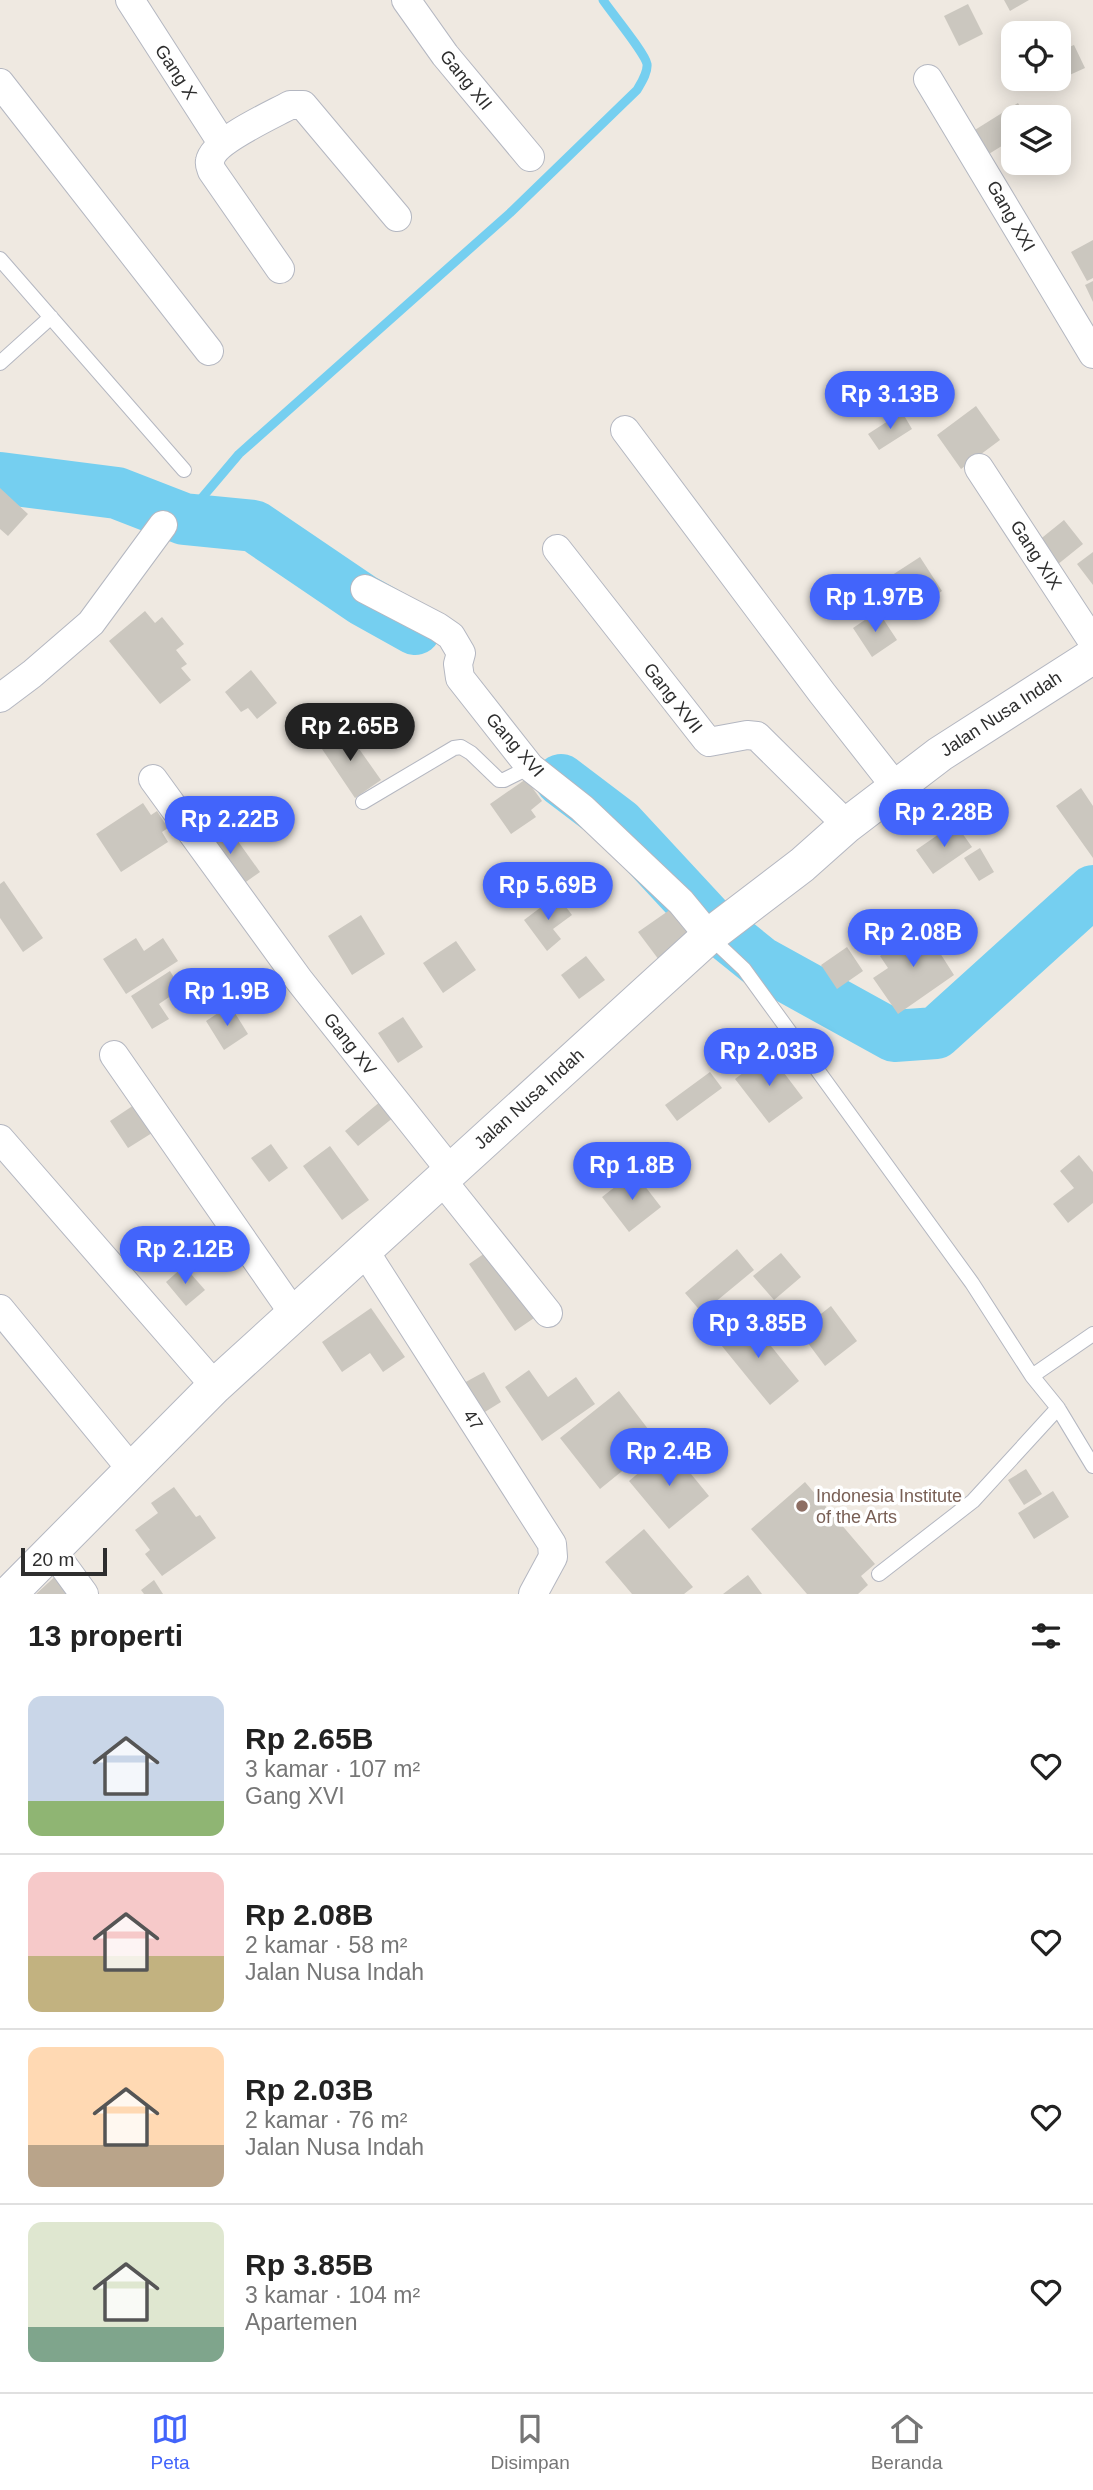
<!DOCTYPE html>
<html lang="id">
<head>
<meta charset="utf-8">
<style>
  :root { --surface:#fff; --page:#f6f6f6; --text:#222; --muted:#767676; --line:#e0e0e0; --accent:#4264fb }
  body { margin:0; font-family:Helvetica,sans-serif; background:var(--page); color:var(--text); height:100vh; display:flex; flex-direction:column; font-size:26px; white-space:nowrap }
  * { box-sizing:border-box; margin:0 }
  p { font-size:23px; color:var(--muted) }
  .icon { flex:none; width:38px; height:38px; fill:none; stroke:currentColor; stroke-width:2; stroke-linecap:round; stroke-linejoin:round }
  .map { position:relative; height:1594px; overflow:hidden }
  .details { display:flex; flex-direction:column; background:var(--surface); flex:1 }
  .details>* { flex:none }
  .tools { position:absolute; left:1001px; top:21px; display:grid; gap:14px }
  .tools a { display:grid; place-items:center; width:70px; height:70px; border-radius:14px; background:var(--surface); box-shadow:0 4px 18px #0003; font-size:35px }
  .scale { position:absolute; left:21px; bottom:18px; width:86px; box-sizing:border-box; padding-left:7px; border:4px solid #2e2e2e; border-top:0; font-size:19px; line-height:24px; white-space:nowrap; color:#2e2e2e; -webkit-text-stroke:5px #fff; paint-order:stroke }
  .price { position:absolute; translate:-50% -60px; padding:0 16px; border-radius:24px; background:var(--accent); color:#fff; font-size:23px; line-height:46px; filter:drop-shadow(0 2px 4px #0008) }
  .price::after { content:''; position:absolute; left:50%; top:42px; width:21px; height:16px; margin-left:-10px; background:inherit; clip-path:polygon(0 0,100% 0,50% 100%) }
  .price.current { background:#222; color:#fff }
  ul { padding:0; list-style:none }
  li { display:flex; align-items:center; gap:21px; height:175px; padding:0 28px }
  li+li { border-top:2px solid var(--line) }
  li span { display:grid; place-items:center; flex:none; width:196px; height:140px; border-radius:14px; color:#555 }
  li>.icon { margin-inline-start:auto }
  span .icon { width:84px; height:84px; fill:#fffc; stroke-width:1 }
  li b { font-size:30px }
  h2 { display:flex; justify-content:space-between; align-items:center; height:84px; padding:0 28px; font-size:30px }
  .tabs { display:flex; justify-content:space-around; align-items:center; height:98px; border-top:2px solid var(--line); background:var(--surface); font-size:19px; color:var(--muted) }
  .tabs a { display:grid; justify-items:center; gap:4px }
  .tabs .current { color:var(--accent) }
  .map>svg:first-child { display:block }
</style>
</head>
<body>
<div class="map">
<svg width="1093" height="1594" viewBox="0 0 1093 1594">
  <rect width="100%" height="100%" fill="#efe9e1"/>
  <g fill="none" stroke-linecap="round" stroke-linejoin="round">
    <!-- stream -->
    <path stroke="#75cff0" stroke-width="9" d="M184,519L239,454L510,213L637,90C641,83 648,73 647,64C645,53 611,12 603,0"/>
    <!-- river -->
    <path stroke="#75cff0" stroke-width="52" d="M0,478L117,493L184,519L254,526L363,600L415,629
      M561,780L619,824L708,920L760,962L894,1036L936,1033L1093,891"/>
  </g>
  <!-- building -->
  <path fill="#cbc7bf" d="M1004,0H1029L1010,11Z
    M968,4L983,34L959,46L944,16Z
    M1074,45L1085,68L1063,78L1059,69V51Z
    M1018,103L1026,117H1013V139L984,157L970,133Z
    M1093,240V278L1087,281L1071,252Z
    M1093,281V302L1085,285Z
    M976,406L1000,440L961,469L937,435Z
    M902,412L912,429L879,450L868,434Z
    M0,488L28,514L8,536L0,529Z
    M1064,520L1083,544L1057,565L1038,541Z
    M1093,552V585L1077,564Z
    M920,557L942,591L908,613L886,579Z
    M145,611L155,623L162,617L184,644L176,650L187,664L181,668L191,680L160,704L109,641Z
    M878,611L897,640L872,657L853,628Z
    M251,670L277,703L257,719L248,708L241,712L225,692Z
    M345,729L381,780L355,798L320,746Z
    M526,779L542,801L531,810L536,817L511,834L490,804Z
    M1081,788L1093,806V858L1056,806Z
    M143,803L151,815L157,811L168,828L162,832L168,842L121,872L96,834Z
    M225,823L260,872L236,889L201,840Z
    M955,823L972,847L933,874L916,850Z
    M980,848L994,872L979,881L964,858Z
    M4,881L43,938L23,952L0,918V884Z
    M557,895L572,915L553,929L561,939L547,951L524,920Z
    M671,909L691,938L659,960L638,932Z
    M361,915L385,954L352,975L328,936Z
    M919,928L928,940L941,932L950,946L940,953L954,975L898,1014L873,978L888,968L880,956Z
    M136,938L144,951L163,938L178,961L126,994L103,959Z
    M456,941L476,970L443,993L423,963Z
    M847,947L863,971L837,989L821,965Z
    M586,956L605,980L579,999L561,975Z
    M170,971L181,989L159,1004L169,1019L152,1029L131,996Z
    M230,1005L248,1034L224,1050L206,1021Z
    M403,1017L423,1047L398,1063L378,1033Z
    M769,1053L803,1098L769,1123L735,1079Z
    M710,1072L722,1088L677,1121L665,1105Z
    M381,1101L394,1117L358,1146L345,1131Z
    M134,1105L152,1133L128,1148L110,1121Z
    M271,1144L288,1168L269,1182L251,1158Z
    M330,1146L369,1200L342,1220L303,1166Z
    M1079,1155L1093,1172V1203L1068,1223L1053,1204L1074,1188L1060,1171Z
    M634,1172L661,1207L629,1232L602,1197Z
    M491,1249L537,1316L515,1331L469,1264Z
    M737,1249L754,1270L702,1313L685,1293Z
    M781,1253L801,1277L774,1300L753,1276Z
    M184,1266L205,1290L186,1306L166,1282Z
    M831,1306L857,1341L825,1366L799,1331Z
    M371,1308L405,1357L383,1372L370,1353L342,1372L322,1342Z
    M747,1316L799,1381L770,1405L717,1340Z
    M529,1370L548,1397L576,1377L595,1404L542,1441L505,1387Z
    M484,1372L501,1402L480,1415L462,1384Z
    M619,1391L658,1442L600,1489L560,1438Z
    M669,1447L709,1496L669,1529L629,1481Z
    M1026,1469L1042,1494L1024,1505L1008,1480Z
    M805,1482L875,1564L861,1576L868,1585L858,1594H807L751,1529Z
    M174,1487L196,1517L200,1515L216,1538L162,1576L145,1554L150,1550L135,1530L158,1513L151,1503Z
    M1053,1491L1069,1517L1034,1539L1018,1513Z
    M644,1529L693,1587L684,1594H632L605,1562Z
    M61,1571L72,1594H36Z
    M748,1575L762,1594H723Z
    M154,1580L163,1594H144L141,1590Z"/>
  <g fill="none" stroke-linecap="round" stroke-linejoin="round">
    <!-- service casing -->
    <g stroke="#b4b7c1" stroke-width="16">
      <path id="service" d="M0,259L184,470
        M0,363L51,317
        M363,802L454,748L461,747L471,753L499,780H504L530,767
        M709,936L744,969L972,1283L1032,1376L1058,1408L1093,1466
        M1032,1376L1093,1334
        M879,1574L973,1501L1058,1408"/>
    </g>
    <!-- minor casing -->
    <g stroke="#b4b7c1" stroke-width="30">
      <path id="minor" d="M130,0L222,143
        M406,0L445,55L530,157
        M928,79L1093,354
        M0,83L209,351
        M280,269L212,171C211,168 209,165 210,161C213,141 272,115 290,105H303L397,217
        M625,430L822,693L895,786
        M979,468L1093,642
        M557,549L706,739L709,742L747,735L757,736L847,825
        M365,589L438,627L451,636L461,653L458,664L460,678L530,767L582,808L681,902L709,936
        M0,698L32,674L91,623L163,525
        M153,779L299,980L450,1170
        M114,1055L294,1314
        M0,1139L215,1386
        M441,1179L548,1313
        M364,1250L552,1544L553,1557L533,1594
        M0,1309L132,1470
        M52,1550L84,1594"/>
    </g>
    <!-- tertiary casing -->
    <g stroke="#b4b7c1" stroke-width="37">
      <path id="tertiary" d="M9,1594L215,1386L709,936L802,865L847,825L940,754L1093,656"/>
    </g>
    <!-- service -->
    <use href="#service" stroke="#fff" stroke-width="14"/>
    <!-- minor -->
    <use href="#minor" stroke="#fff" stroke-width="28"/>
    <!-- tertiary -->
    <use href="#tertiary" stroke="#fff" stroke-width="35"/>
  </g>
  <!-- markers -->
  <circle fill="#8d6e63" stroke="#fff" stroke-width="2.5" cx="802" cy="1506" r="7"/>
  <g text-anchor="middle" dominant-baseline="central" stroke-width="7" stroke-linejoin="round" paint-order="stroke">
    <!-- street labels -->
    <g font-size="18" fill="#2e2e2e" stroke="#fff">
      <text transform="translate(176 72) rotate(57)">Gang X</text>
      <text transform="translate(466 80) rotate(51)">Gang XII</text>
      <text transform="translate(1011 216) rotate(60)">Gang XXI</text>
      <text transform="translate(1036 555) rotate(57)">Gang XIX</text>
      <text transform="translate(673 698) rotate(52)">Gang XVII</text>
      <text transform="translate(1001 714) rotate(-33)">Jalan Nusa Indah</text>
      <text transform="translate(515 745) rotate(49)">Gang XVI</text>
      <text transform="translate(350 1044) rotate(52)">Gang XV</text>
      <text transform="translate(529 1099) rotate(-42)">Jalan Nusa Indah</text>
      <text transform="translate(473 1420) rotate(57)">47</text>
    </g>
    <!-- education labels -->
    <g font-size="18" fill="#785e54" stroke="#fff" text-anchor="start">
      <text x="816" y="1496">Indonesia Institute<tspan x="816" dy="21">of the Arts</tspan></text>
    </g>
  </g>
</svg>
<div class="tools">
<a><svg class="icon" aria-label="locate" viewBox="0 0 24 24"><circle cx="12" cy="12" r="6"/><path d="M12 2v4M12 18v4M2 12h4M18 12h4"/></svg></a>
<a><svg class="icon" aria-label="layers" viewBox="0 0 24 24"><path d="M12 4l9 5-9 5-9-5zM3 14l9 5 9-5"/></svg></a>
</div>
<div class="scale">20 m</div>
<b class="price" style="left:890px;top:431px">Rp 3.13B</b>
<b class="price" style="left:875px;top:634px">Rp 1.97B</b>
<b class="price current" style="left:350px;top:763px">Rp 2.65B</b>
<b class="price" style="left:944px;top:849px">Rp 2.28B</b>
<b class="price" style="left:230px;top:856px">Rp 2.22B</b>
<b class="price" style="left:548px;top:922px">Rp 5.69B</b>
<b class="price" style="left:913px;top:969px">Rp 2.08B</b>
<b class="price" style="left:227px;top:1028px">Rp 1.9B</b>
<b class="price" style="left:769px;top:1088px">Rp 2.03B</b>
<b class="price" style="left:632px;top:1202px">Rp 1.8B</b>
<b class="price" style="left:185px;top:1286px">Rp 2.12B</b>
<b class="price" style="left:758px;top:1360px">Rp 3.85B</b>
<b class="price" style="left:669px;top:1488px">Rp 2.4B</b>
</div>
<section class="details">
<h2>13 properti<svg class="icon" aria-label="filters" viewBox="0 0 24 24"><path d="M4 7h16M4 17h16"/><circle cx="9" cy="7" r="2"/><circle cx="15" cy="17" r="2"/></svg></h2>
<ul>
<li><span style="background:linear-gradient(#c9d6e8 75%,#8fb573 0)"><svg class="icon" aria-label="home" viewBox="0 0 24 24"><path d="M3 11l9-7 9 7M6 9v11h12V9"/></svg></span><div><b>Rp 2.65B</b><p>3 kamar · 107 m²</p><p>Gang XVI</p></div><svg class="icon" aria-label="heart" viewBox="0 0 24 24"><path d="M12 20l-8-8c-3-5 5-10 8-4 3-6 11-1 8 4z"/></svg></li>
<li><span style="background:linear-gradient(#f6c9c9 60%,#c2b280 0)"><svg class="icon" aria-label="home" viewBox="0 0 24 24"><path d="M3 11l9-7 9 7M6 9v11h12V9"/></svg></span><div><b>Rp 2.08B</b><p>2 kamar · 58 m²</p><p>Jalan Nusa Indah</p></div><svg class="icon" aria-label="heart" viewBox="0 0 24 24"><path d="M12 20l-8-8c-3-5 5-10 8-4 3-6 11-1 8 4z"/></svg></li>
<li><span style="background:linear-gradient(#ffd9b3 70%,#b9a48a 0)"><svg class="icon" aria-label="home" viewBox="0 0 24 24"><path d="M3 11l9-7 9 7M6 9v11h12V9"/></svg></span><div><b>Rp 2.03B</b><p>2 kamar · 76 m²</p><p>Jalan Nusa Indah</p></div><svg class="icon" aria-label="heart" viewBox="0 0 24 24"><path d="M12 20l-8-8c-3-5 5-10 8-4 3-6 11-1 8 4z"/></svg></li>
<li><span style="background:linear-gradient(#dfe7d0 75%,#7fa58c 0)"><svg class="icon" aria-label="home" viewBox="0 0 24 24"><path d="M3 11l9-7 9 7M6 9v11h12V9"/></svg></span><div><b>Rp 3.85B</b><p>3 kamar · 104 m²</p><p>Apartemen</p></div><svg class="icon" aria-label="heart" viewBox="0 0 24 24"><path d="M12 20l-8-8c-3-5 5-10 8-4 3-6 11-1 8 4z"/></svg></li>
</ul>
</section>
<nav class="tabs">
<a class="current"><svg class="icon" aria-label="map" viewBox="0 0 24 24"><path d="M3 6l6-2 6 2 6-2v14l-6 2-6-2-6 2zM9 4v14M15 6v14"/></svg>Peta</a>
<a><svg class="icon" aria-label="saved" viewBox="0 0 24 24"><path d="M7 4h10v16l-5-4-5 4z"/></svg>Disimpan</a>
<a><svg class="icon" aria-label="home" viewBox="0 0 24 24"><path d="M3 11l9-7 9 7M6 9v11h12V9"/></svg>Beranda</a>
</nav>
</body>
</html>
